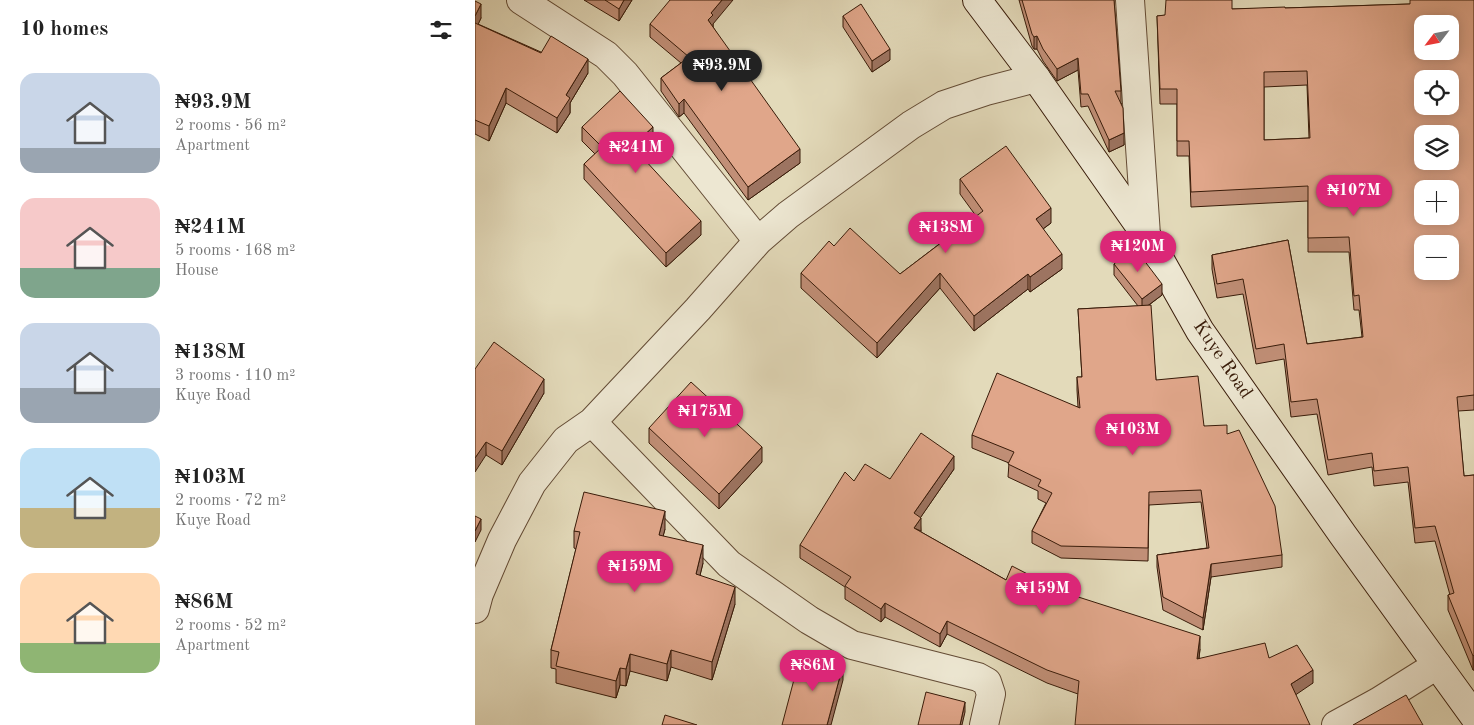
<!DOCTYPE html>
<html lang="en">
<head>
<meta charset="utf-8">
<style>
  :root { --surface:#fff; --page:#f6f6f6; --text:#222; --muted:#767676; --accent:#db2777 }
  body { margin:0; font-family:"Old Standard TT",serif; background:var(--page); color:var(--text); height:100vh; display:flex; flex-direction:column; font-size:19px; white-space:nowrap }
  * { box-sizing:border-box; margin:0 }
  p { font-size:16px; color:var(--muted) }
  .icon { flex:none; width:28px; height:28px; fill:none; stroke:currentColor; stroke-width:2; stroke-linecap:round; stroke-linejoin:round }
  .map { position:relative; flex:1; overflow:hidden }
  .panel { display:flex; flex-direction:column; background:var(--surface); width:475px }
  .panel>* { flex:none }
  .needle { width:32px; rotate:238deg }
  .tools { position:absolute; left:939px; top:15px; display:grid; gap:10px }
  .tools a { display:grid; place-items:center; width:45px; height:45px; border-radius:10px; background:var(--surface); box-shadow:0 2px 12px #0003; font-size:25px }
  .price { position:absolute; translate:-50% -42px; padding:0 11px; border-radius:18px; background:var(--accent); color:#fff; font-size:16px; line-height:32px; filter:drop-shadow(0 1px 2px #0008) }
  .price::after { content:''; position:absolute; left:50%; top:30px; width:15px; height:11px; margin-left:-8px; background:inherit; clip-path:polygon(0 0,100% 0,50% 100%) }
  .price.on { background:#222; color:#fff }
  ul { padding:0; list-style:none }
  li { display:flex; align-items:center; gap:15px; height:125px; padding:0 20px }
  li span { display:grid; place-items:center; flex:none; width:140px; height:100px; border-radius:15px; color:#555 }
  li>.icon { margin-inline-start:auto }
  span .icon { width:60px; height:60px; fill:#fffc; stroke-width:1 }
  li b { font-size:21px }
  h2 { display:flex; justify-content:space-between; align-items:center; height:60px; padding:0 20px; font-size:21px }
  main { display:flex; flex:1; min-height:0 }
  .map>svg:first-child { display:block }
</style>
</head>
<body>
<main>
<section class="panel">
<h2>10 homes<svg class="icon" aria-label="filters" viewBox="0 0 24 24"><path d="M4 7h16M4 17h16"/><circle cx="9" cy="7" r="2"/><circle cx="15" cy="17" r="2"/></svg></h2>
<ul>
<li><span style="background:linear-gradient(#c9d6e8 75%,#9aa5b1 0)"><svg class="icon" aria-label="home" viewBox="0 0 24 24"><path d="M3 11l9-7 9 7M6 9v11h12V9"/></svg></span><div><b>₦93.9M</b><p>2 rooms · 56 m²</p><p>Apartment</p></div></li>
<li><span style="background:linear-gradient(#f6c9c9 70%,#7fa58c 0)"><svg class="icon" aria-label="home" viewBox="0 0 24 24"><path d="M3 11l9-7 9 7M6 9v11h12V9"/></svg></span><div><b>₦241M</b><p>5 rooms · 168 m²</p><p>House</p></div></li>
<li><span style="background:linear-gradient(#c9d6e8 65%,#9aa5b1 0)"><svg class="icon" aria-label="home" viewBox="0 0 24 24"><path d="M3 11l9-7 9 7M6 9v11h12V9"/></svg></span><div><b>₦138M</b><p>3 rooms · 110 m²</p><p>Kuye Road</p></div></li>
<li><span style="background:linear-gradient(#bfe0f5 60%,#c2b280 0)"><svg class="icon" aria-label="home" viewBox="0 0 24 24"><path d="M3 11l9-7 9 7M6 9v11h12V9"/></svg></span><div><b>₦103M</b><p>2 rooms · 72 m²</p><p>Kuye Road</p></div></li>
<li><span style="background:linear-gradient(#ffd9b3 70%,#8fb573 0)"><svg class="icon" aria-label="home" viewBox="0 0 24 24"><path d="M3 11l9-7 9 7M6 9v11h12V9"/></svg></span><div><b>₦86M</b><p>2 rooms · 52 m²</p><p>Apartment</p></div></li>
</ul>
</section>
<div class="map">
<svg width="999" height="725" viewBox="0 0 999 725">
  <rect width="100%" height="100%" fill="#e3daba"/>
  <filter id="stains"><feTurbulence type="fractalNoise" baseFrequency=".004" numOctaves="4"/><feColorMatrix values="0 0 0 0 .2 0 0 0 0 .09 0 0 0 0 .02 0 0 0 .5 -.17"/></filter>
  <radialGradient id="worn" r=".72"><stop offset=".6" stop-color="#630" stop-opacity="0"/><stop offset="1" stop-color="#630" stop-opacity=".3"/></radialGradient>
  <g fill="none" stroke-linecap="round" stroke-linejoin="round">
    <!-- street casing -->
    <g stroke="#634b35" stroke-width="30">
      <path id="street" d="M46,0L131,55L150,74L283,241
        M655,0L671,235
        M117,422L254,564L334,620L377,645L503,677L512,682L516,694L509,725
        M0,609L4,594L27,540L57,483L91,440L117,422L223,309L283,241L313,215L436,125L469,105L511,91L561,78
        M861,725L903,702L962,665"/>
    </g>
    <!-- secondary casing -->
    <g stroke="#381b09" stroke-width="30">
      <path id="secondary" d="M502,0L561,78L671,235L725,331L868,535L999,716"/>
    </g>
    <!-- street -->
    <use href="#street" stroke="#ede7d2" stroke-width="28"/>
    <!-- secondary -->
    <use href="#secondary" stroke="#ede7d2" stroke-width="28"/>
  </g>
  <!-- wall -->
  <path fill="#c18f77" stroke="#381b09" fill-rule="evenodd" d="M109,0H157L144,21Z
    M544,0H639L646,91V104V103L649,145L634,152L613,106L606,107L603,70L582,81L568,61L562,49H559L557,46Z
    M999,0V410L983,411L989,476L999,475V670H998L973,610V595H975L960,541L940,543L933,482L899,486L897,467L853,475L842,414L816,417L809,359L781,364L768,294L742,298L737,269V255L813,240L832,344L887,337L884,310H879L874,252H833V201L716,207L714,156H702V104H685L682,16L757,9L810,8L935,4ZM832,85L834,138L789,140V87Z
    M0,1L6,18L3,24L113,73L95,103V113L82,133L31,103L14,141L0,134Z
    M368,16L415,60L397,72L368,27Z
    M175,24H238V27L325,163L273,200L209,113L204,117L186,91V78L206,63L175,37Z
    M107,127L178,141L164,154L226,235L191,267L109,179V164L120,154L107,141Z
    M485,179L576,223L568,229L587,269L555,292L553,289L499,331L465,288L402,358L326,288V273L359,246L425,274L501,216L485,194Z
    M639,264L687,295L674,305L681,380L729,426L752,434L807,555V567L736,577L728,630L688,610L682,567V555L732,548L726,502L674,505L673,561L586,558L557,543V531L571,503L563,499V491L533,477L534,463L497,448V435L603,407L602,390V377H607L603,309L663,306L639,275Z
    M0,369L69,393L27,465L11,455Z
    M174,428L287,462L244,509L174,443Z
    M479,469L445,518L446,532L531,580L570,586L725,649L724,659L794,658L838,683L603,694L572,683L472,634L465,647L410,617L406,622L370,599V587L325,558V545L379,481L415,479Z
    M190,529L188,536L228,563L225,575L260,604L237,680L196,667L192,681L155,671L151,686L145,685L141,698L81,683V669L76,668V650L101,549L99,548V531Z"/>
  <!-- shaded-wall -->
  <path fill="#9d7461" stroke="#381b09" d="M149,0H157L144,21V9Z
    M247,0H258L238,24V28L233,20L236,13Z
    M6,4V18L0,31V16Z
    M562,36V49H559V37Z
    M415,49V60L397,72V61Z
    M603,58V70L582,81V69Z
    M113,59V73L95,103V113L82,133V118L91,95Z
    M31,88V103L14,141V126Z
    M209,99V113L204,117V104Z
    M178,127V141L157,161V146Z
    M649,133V145L634,152V140Z
    M325,149V163L273,200V187Z
    M576,208V223L561,234V219Z
    M226,221V235L191,267V253Z
    M587,254V269L555,292V277Z
    M465,273V288L402,358V343Z
    M553,274V289L499,331V316Z
    M687,284V295L667,310V299Z
    M69,379V393L27,465V451Z
    M11,442V455L0,472V458Z
    M287,447V462L244,509V494Z
    M479,456V469L439,527V513Z
    M190,511V529L184,552V535Z
    M446,518V531L439,528Z
    M6,519V530L0,542V531Z
    M228,545V563L221,592V574Z
    M736,564V577L728,630V618Z
    M260,587V604L237,680V662Z
    M410,603V617L406,622V609Z
    M472,621V634L465,647V634Z
    M725,636V649L722,673V659Z
    M196,650V667L192,681V664Z
    M155,654V671L151,686V669Z
    M999,655V670H998V656Z
    M368,665V680L356,725H352Z
    M145,668V685L141,698V681Z
    M838,670V683L816,698V684Z
    M490,702V712L487,725H485Z"/>
  <!-- building -->
  <path fill="#e0a68a" stroke="#381b09" fill-rule="evenodd" d="M130,0H149L144,9Z
    M195,0H247L236,13L238,15L233,20L325,149L273,187L209,99L204,104L186,78L214,57L175,24Z
    M547,0H639L646,91H640L648,108L649,133L634,140L613,94H606L603,58L582,69L568,49L562,36L559,37L557,34Z
    M691,0H757V9L810,7V8L935,4V0H999V395L982,397L989,476L999,475V655L998,656L973,595L979,593L960,526L940,528L933,467L899,471L897,453L853,460L842,399L816,402L809,344L781,349L768,279L742,284L737,255L813,240L832,344L888,337L884,295L879,296L874,237L833,238V186L716,192L714,141H702V89H685L682,16L690,15ZM948,24H975V51H948ZM832,71L835,138L789,140V72ZM948,79H975V106H948ZM948,134H975V161H948ZM948,189H975V216H948ZM948,244H975V271H948Z
    M0,1L6,4L0,16Z
    M386,4L415,49L397,61L368,16Z
    M0,23L66,53L76,36L113,59L91,95L95,98L82,118L31,88L14,126L0,120Z
    M145,91L178,127L157,146L226,221L191,253L109,164L127,147L107,127Z
    M531,146L576,208L561,219L587,254L555,277L553,274L499,316L465,273L402,343L326,273L354,241L359,246L375,228L425,274L508,211L485,179Z
    M659,247L687,284L667,299L639,264Z
    M676,305L681,380L723,376L729,426L752,425V434L764,430L800,506L807,555L736,564L728,618L688,597L682,555L734,548L726,490L674,492L673,548L586,546L557,531L577,493L563,486L566,480L533,464L539,452L497,435L522,373L605,408L602,377H607L603,309Z
    M19,342L69,379L27,451L11,442L0,458V369Z
    M216,382L287,447L244,494L174,428Z
    M446,433L479,456L439,513L446,518L439,528L531,580L537,566L570,583L569,586L725,636L722,659L790,643L794,658L822,645L838,670L816,684L835,725H600L604,681L572,670L472,621L465,634L410,603L406,609L370,586L376,577L325,545L370,472L379,481L390,464L415,479Z
    M109,492L190,511L184,535L228,545L221,574L260,587L237,662L196,650L192,664L155,654L151,669L145,668L141,681L81,666L84,652L76,650L105,532L99,531Z
    M0,516L6,519L0,531Z
    M326,653L368,665L352,725H307Z
    M451,692L490,702L485,725H443Z
    M931,695L948,725H878Z
    M190,715L222,725H187Z"/>
  <g text-anchor="middle" dominant-baseline="central" stroke-width="5" stroke-linejoin="round" paint-order="stroke">
    <!-- street labels -->
    <g font-size="19" fill="#381b09" stroke="#ede7d2">
      <text transform="translate(747 360) rotate(56)">Kuye Road</text>
    </g>
  </g>
  <rect width="100%" height="100%" filter="url(#stains)"/>
  <rect width="100%" height="100%" fill="url(#worn)"/>
</svg>
<div class="tools">
<a><svg class="needle" viewBox="-14 -14 28 28"><path d="M0-13l5 13h-10z" fill="#e53935"/><path d="M0 13l5-13h-10z" fill="#767676"/></svg></a>
<a><svg class="icon" aria-label="locate" viewBox="0 0 24 24"><circle cx="12" cy="12" r="6"/><path d="M12 2v4M12 18v4M2 12h4M18 12h4"/></svg></a>
<a><svg class="icon" aria-label="layers" viewBox="0 0 24 24"><path d="M12 4l9 5-9 5-9-5zM3 14l9 5 9-5"/></svg></a>
<a>+</a>
<a>−</a>
</div>
<b class="price on" style="left:247px;top:92px">₦93.9M</b>
<b class="price" style="left:161px;top:174px">₦241M</b>
<b class="price" style="left:879px;top:217px">₦107M</b>
<b class="price" style="left:471px;top:254px">₦138M</b>
<b class="price" style="left:663px;top:273px">₦120M</b>
<b class="price" style="left:230px;top:438px">₦175M</b>
<b class="price" style="left:658px;top:456px">₦103M</b>
<b class="price" style="left:160px;top:593px">₦159M</b>
<b class="price" style="left:568px;top:615px">₦159M</b>
<b class="price" style="left:338px;top:692px">₦86M</b>
</div>
</main>
</body>
</html>
